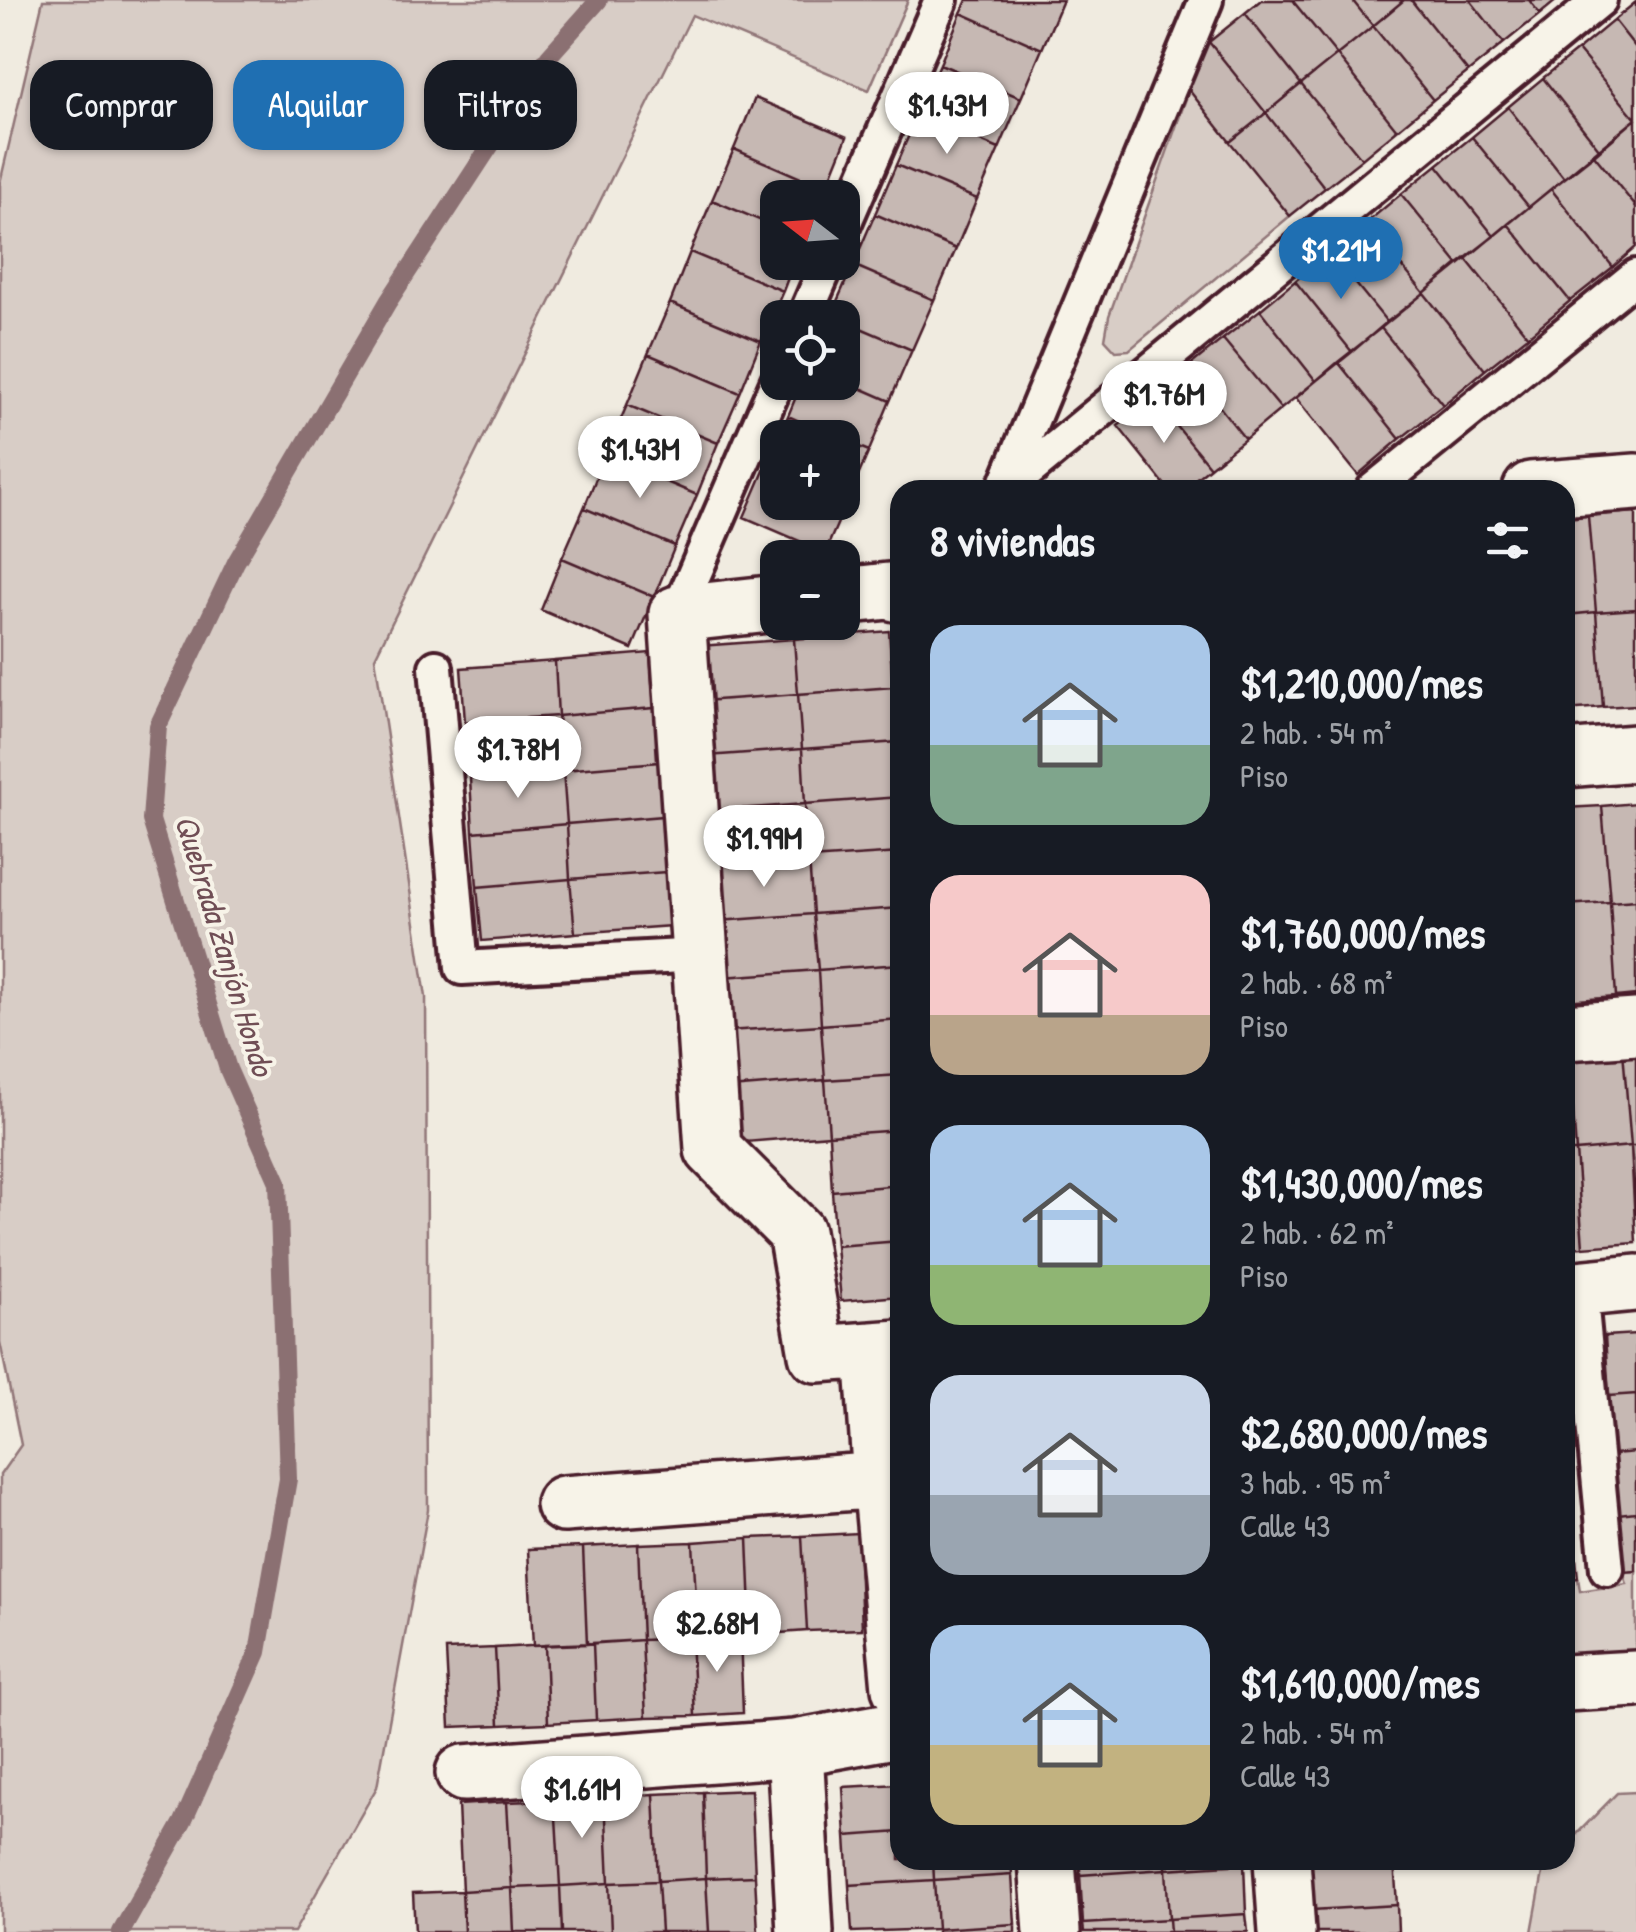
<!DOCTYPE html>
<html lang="es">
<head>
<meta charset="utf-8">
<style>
  :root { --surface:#171b24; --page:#20242c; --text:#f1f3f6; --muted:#9ea1a6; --accent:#1f6fb2 }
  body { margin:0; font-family:"Patrick Hand",sans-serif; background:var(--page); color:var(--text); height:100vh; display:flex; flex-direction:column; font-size:38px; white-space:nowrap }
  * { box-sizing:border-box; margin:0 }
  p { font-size:32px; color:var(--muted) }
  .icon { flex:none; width:55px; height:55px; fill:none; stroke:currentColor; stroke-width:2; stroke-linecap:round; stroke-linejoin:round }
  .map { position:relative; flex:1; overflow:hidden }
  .side { position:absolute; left:890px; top:480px; width:685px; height:1390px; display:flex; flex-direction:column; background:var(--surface); border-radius:30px; box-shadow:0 2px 8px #0004 }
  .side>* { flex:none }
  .hud { position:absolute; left:30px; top:60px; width:710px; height:90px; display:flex; gap:20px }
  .needle { width:65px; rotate:287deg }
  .tools { position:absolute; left:760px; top:180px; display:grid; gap:20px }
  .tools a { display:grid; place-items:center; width:100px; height:100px; border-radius:20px; background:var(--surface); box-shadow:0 2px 8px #0004; font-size:50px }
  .price { position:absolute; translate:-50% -85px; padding:0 22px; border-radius:35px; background:#fff; color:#222; font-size:32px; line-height:65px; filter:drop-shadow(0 2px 5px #0008) }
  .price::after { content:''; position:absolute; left:50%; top:60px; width:30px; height:22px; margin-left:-15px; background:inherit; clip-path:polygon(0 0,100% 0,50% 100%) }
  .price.current { background:var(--accent); color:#fff }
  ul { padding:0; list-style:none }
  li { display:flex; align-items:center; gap:30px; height:250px; padding:0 40px }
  li span { display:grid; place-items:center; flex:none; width:280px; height:200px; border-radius:30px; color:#555 }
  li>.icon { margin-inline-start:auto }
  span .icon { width:120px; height:120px; fill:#fffc; stroke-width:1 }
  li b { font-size:42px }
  h2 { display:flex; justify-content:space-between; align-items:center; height:120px; padding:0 40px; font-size:42px }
  .tag { padding:0 35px; border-radius:30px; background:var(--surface); box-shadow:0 2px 8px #0004; font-size:35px; line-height:90px }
  .tag.current { background:var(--accent); color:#fff }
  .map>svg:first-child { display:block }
</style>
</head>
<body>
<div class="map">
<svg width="1636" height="1932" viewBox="0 0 1636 1932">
  <rect width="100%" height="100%" fill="#f0ebe0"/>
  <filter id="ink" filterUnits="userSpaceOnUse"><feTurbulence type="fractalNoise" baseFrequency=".01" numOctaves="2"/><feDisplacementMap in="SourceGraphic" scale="20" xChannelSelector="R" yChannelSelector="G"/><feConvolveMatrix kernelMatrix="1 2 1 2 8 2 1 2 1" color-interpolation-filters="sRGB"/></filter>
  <g filter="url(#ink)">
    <!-- green -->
    <path fill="#d8cdc6" stroke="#917678" stroke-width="2.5" d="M43,0H908L869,90L692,15L375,657L426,997L428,1510L377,1787L294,1932H0V1475L21,1445L0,1342V183Z
      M1189,90L1290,216L1129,350L1116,351L1105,339L1109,316Z
      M1636,1571V1662L1565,1666V1579L1578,1578L1580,1591L1627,1584L1623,1572Z
      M1636,1792V1932H1532L1544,1867L1551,1860H1565V1846L1617,1793Z"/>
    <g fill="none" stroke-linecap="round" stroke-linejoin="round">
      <!-- stream -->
      <path stroke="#8b6f72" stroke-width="18" d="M121,1932L183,1822L258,1652L288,1479L278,1182L228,1069L151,820L158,726L236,562L388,302L549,56L599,0"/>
    </g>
    <!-- building -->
    <path fill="#c6b8b3" stroke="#4a1f2b" stroke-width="2.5" d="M967,0H1063L1042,49L961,13Z
      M1261,0H1292L1337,55L1301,84L1245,13Z
      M1292,0H1352L1373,26L1337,55Z
      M1352,0H1404L1373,26Z
      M1404,0H1411L1468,72L1433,100L1373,26Z
      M1411,0H1470L1504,43L1468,72Z
      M1470,0H1529L1540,14L1504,43Z
      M1529,0H1557L1540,14Z
      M1636,2V48L1614,20Z
      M961,13L1042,49L1021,98L940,64Z
      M1245,13L1301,84L1266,113L1209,42Z
      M1614,20L1636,48V119L1578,50Z
      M1373,26L1433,100L1397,130L1337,55Z
      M1209,42L1266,113L1230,142L1189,90L1193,56Z
      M1578,50L1636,119L1599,149L1543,78Z
      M1337,55L1397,130L1362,159L1301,84Z
      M940,64L1021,98L999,149L918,114Z
      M1543,78L1599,149L1564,178L1508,107Z
      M1301,84L1362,159L1325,188L1266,113Z
      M755,98L847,137L826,189L734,149Z
      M1508,107L1564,178L1529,207L1472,137Z
      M1266,113L1325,188L1290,216L1230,142Z
      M918,114L999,149L977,199L896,165Z
      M1636,119V207L1594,155Z
      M1472,137L1529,207L1494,236L1437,165Z
      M734,149L826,189L822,198H778V228L712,200Z
      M1594,155L1636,207V247L1613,267L1551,189Z
      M896,165L977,199L956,249L875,214Z
      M1437,165L1494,236L1458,264L1401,194Z
      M1551,189L1613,267L1570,301L1508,224Z
      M1401,194L1458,264L1424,293L1366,223Z
      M712,200L778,228V262H794L783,291L690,252Z
      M875,214L956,249L934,300L853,265Z
      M1366,223L1424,293L1387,322L1330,252Z
      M1508,224L1570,301L1528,336L1466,259Z
      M690,252L783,291L761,341L670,303Z
      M1330,252L1387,322L1352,352L1295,281Z
      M1466,259L1528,336L1485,370L1424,293Z
      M853,265L934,300L912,350L842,320V318L831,315Z
      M1295,281L1352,352L1316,381L1260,310Z
      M1424,293L1485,370L1443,405L1381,328Z
      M670,303L761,341L740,393L648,354Z
      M1260,310L1316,381L1281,409L1223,339Z
      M842,320L912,350L890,401L842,380Z
      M1381,328L1443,405L1400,439L1338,362Z
      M1223,339L1281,409L1245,439L1188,367Z
      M648,354L740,393L718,443L627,405Z
      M1338,362L1400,439L1358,475L1296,398Z
      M1188,367L1245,439L1210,467L1153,397Z
      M842,380L890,401L869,451L842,440V438H837L788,416L802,382H842Z
      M1153,397L1210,467L1182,490H1169L1118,426Z
      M627,405L718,443L697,495L605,456Z
      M788,416L837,438H778Z
      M778,440V471L766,466Z
      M842,440L869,451L847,502L842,500Z
      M605,456L697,495L675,546L584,508Z
      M766,466L778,471V502H842V500L847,502L825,552L744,517Z
      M584,508L675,546L654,597L562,558Z
      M1636,512V609L1596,612L1588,516Z
      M1588,516L1596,612L1565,615V518Z
      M562,558L654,597L632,649L541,610Z
      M1636,609V705L1603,707L1596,612Z
      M1596,612L1603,707L1565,710V615Z
      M889,631L893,687L798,694L794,639Z
      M794,639L798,694L703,701L699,646Z
      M650,653L654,708L558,716L555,661Z
      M555,661L558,716L465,722L461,668Z
      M893,687L898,742L802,749L798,694Z
      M798,694L802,749L707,756L703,701Z
      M654,708L659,762L563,770L558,716Z
      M558,716L563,770L470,778L465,722Z
      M898,742L900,797L805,804L802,749Z
      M802,749L805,804L710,811L707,756Z
      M659,762L662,816L567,824L563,770Z
      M563,770L567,824L473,832L470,778Z
      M900,797V853L809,859L805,804Z
      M1636,803V900L1610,902L1602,806Z
      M805,804L809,859L714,866L710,811Z
      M1602,806L1610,902L1565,905V808Z
      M662,816L666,872L570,879L567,824Z
      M567,824L570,879L477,887L473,832Z
      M900,853V908L813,914L809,859Z
      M809,859L813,914L719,921L714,866Z
      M666,872L671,926L575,933L570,879Z
      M570,879L575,933L482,941L477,887Z
      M1636,900V995L1616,997L1610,902Z
      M1610,902L1616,997L1565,1001V905Z
      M900,908V964L818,970L813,914Z
      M813,914L818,970L723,977L719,921Z
      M900,964V1019L821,1025L818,970Z
      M818,970L821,1025L726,1031L723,977Z
      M900,1019V1075L825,1080L821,1025Z
      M821,1025L825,1080L730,1088L726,1031Z
      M1636,1050V1146H1631L1623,1051Z
      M1623,1051L1631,1146L1576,1151L1569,1055Z
      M1569,1055L1576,1151H1565V1056Z
      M900,1075V1130L829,1135L825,1080Z
      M825,1080L829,1135L734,1143L730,1088Z
      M900,1130V1185L832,1191L829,1135Z
      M1631,1146H1636V1215Z
      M1631,1146L1636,1243L1583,1247L1576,1151Z
      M1565,1151H1576L1583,1247L1565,1248Z
      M900,1185V1241L836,1246L832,1191Z
      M900,1241V1296L841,1301L836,1246Z
      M1636,1334V1394L1609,1396L1605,1336Z
      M1636,1394V1452L1614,1454L1609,1396Z
      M1636,1452V1512L1618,1514L1614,1454Z
      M1568,1460L1572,1520H1565V1461Z
      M1636,1512V1571L1623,1572L1618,1514Z
      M1565,1520H1572L1578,1578L1565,1579Z
      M858,1533L862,1629L807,1631L802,1536Z
      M802,1536L807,1631L752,1635L748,1538Z
      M748,1538L752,1635L698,1638L693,1542Z
      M693,1542L698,1638L642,1640L638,1544Z
      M638,1544L642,1640L587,1644L583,1547Z
      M583,1547L587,1644L533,1646L528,1549Z
      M740,1635L743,1713L695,1716L691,1638Z
      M691,1638L695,1716L646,1717L642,1640Z
      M642,1640L646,1717L596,1720L593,1643Z
      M593,1643L596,1720L548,1723L545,1645Z
      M545,1645L548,1723L499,1725L495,1648Z
      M495,1648L499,1725L450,1727L446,1650Z
      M900,1784V1832L846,1836L843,1787Z
      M751,1790L755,1876L706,1878L703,1792Z
      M703,1792L706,1878L658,1881L654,1794Z
      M654,1794L658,1881L609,1883L605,1797Z
      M605,1797L609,1883L560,1886L555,1800Z
      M555,1800L560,1886L512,1888L507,1802Z
      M507,1802L512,1888L462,1891L458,1805Z
      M900,1832V1860H933L934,1880L849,1885L846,1836Z
      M933,1860H1011L1012,1875L934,1880Z
      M1080,1860H1166V1869L1080,1875Z
      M1166,1860H1243L1244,1864L1166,1869Z
      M1334,1860H1394L1397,1905L1312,1910L1308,1862Z
      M1244,1864L1246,1914L1169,1919L1166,1869Z
      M1166,1869L1169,1919L1083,1924L1080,1875Z
      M1012,1875L1015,1924L937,1929L934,1880Z
      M755,1876L758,1932H709L706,1878Z
      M706,1878L709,1932H661L658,1881Z
      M934,1880L937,1929L852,1932L849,1885Z
      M658,1881L661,1932H611L609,1883Z
      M609,1883L611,1932H562L560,1886Z
      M560,1886L562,1932H514L512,1888Z
      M512,1888L514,1932H464L462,1891Z
      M462,1891L464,1932H415L413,1893Z
      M1397,1905L1398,1932H1313L1312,1910Z
      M1246,1914L1248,1932H1170L1169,1919Z
      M1169,1919L1170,1932H1084L1083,1924Z
      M1015,1924V1932H937V1929Z"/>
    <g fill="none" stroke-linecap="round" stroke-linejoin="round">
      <!-- lane casing -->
      <g stroke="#4a1f2b" stroke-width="40">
        <path id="lane" d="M842,229L941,0
          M804,318L828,262
          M1005,486L1206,0
          M1005,490L1600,0
          M1373,490L1636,276
          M677,614L778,380
          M436,667L462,968L701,955
          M1580,1288L1607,1569"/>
      </g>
      <!-- street casing -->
      <g stroke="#4a1f2b" stroke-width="62">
        <path id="street" d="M1531,490L1636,482
          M842,596L888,591L900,594
          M778,603L677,614L713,1149L796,1232L817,1354L900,1348
          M1565,759L1636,753
          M1565,1032L1636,1027
          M1565,1290L1636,1283
          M872,1350L881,1480L900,1688
          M564,1504L881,1480
          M1565,1683L1636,1679
          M795,1748L805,1932
          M464,1773L795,1748L900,1729
          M1047,1860L1052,1932
          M1282,1860L1287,1932"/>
      </g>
      <!-- lane -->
      <use href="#lane" stroke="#f7f3e8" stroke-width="32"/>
      <!-- street -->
      <use href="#street" stroke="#f7f3e8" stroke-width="55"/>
    </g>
  </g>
  <g text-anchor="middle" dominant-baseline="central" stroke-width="8" stroke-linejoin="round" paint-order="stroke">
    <!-- water labels -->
    <g font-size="32" font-style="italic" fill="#704e55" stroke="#f7f3e8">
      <text transform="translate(225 945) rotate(73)">Quebrada Zanjón Hondo</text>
    </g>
  </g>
</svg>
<div class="tools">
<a><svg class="needle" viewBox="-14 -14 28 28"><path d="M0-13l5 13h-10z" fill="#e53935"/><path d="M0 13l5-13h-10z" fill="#9ea1a6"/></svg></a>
<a><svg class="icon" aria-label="locate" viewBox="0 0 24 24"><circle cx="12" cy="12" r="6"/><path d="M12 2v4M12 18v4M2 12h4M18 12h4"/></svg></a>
<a>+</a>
<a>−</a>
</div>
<b class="price" style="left:947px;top:157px">$1.43M</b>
<b class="price current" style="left:1341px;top:302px">$1.21M</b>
<b class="price" style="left:1164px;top:446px">$1.76M</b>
<b class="price" style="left:640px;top:501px">$1.43M</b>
<b class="price" style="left:518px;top:801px">$1.78M</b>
<b class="price" style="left:764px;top:890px">$1.99M</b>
<b class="price" style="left:717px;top:1675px">$2.68M</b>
<b class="price" style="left:582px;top:1841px">$1.61M</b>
<div class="hud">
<a class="tag">Comprar</a>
<a class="tag current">Alquilar</a>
<a class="tag">Filtros</a>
</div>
<section class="side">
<h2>8 viviendas<svg class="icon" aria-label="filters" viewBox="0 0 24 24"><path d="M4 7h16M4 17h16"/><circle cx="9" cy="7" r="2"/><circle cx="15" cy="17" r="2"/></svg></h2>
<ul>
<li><span style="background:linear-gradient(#a9c7e8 60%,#7fa58c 0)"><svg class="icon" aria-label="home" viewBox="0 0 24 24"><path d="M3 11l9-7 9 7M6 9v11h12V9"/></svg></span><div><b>$1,210,000/mes</b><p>2 hab. · 54 m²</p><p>Piso</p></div></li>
<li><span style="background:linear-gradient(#f6c9c9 70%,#b9a48a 0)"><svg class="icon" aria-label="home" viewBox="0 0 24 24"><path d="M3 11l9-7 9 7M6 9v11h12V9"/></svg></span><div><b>$1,760,000/mes</b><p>2 hab. · 68 m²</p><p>Piso</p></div></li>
<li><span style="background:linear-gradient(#a9c7e8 70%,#8fb573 0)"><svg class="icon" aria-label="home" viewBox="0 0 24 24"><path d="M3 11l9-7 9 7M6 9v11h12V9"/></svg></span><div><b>$1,430,000/mes</b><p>2 hab. · 62 m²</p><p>Piso</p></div></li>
<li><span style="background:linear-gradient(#c9d6e8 60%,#9aa5b1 0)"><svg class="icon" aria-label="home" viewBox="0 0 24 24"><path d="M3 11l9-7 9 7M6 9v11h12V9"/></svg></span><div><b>$2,680,000/mes</b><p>3 hab. · 95 m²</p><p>Calle 43</p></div></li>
<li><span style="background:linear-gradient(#a9c7e8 60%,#c2b280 0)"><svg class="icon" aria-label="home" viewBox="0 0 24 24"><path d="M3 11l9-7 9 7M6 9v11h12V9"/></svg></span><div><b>$1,610,000/mes</b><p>2 hab. · 54 m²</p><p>Calle 43</p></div></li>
</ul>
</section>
</div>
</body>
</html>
